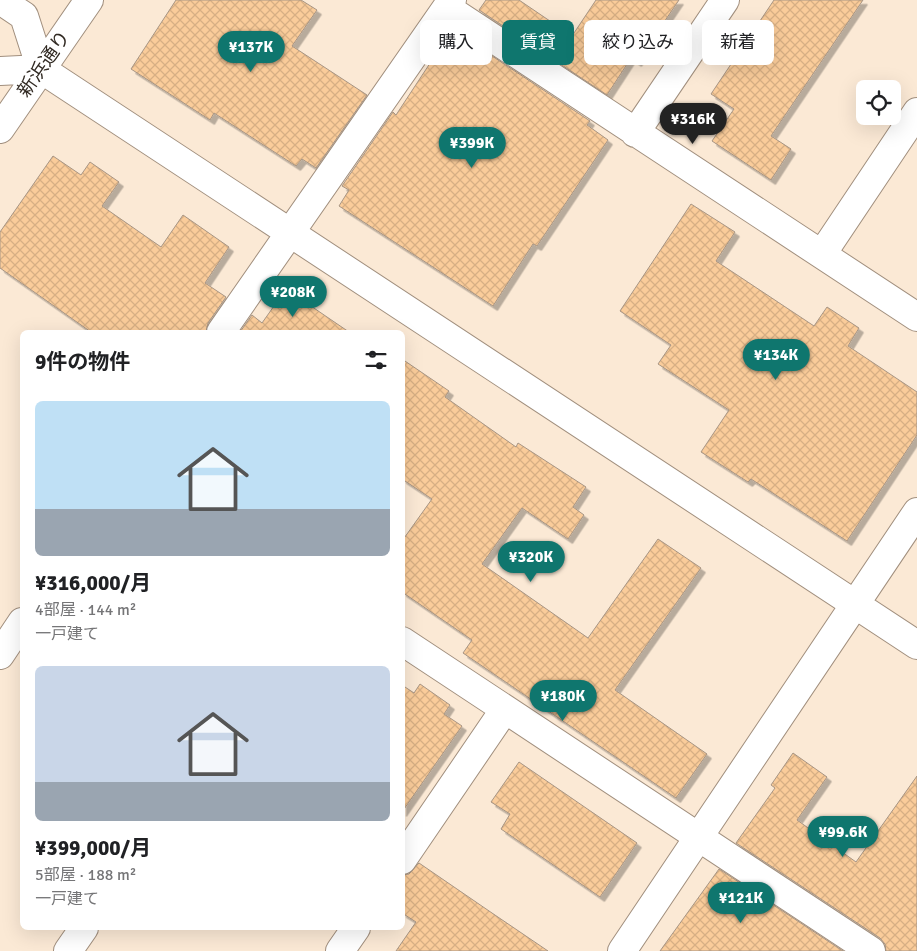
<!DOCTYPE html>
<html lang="ja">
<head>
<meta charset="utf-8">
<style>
  :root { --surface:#fff; --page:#f6f6f6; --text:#202124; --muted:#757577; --accent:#0f766e }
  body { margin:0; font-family:Signika,"Noto Sans JP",sans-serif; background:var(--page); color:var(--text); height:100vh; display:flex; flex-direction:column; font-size:19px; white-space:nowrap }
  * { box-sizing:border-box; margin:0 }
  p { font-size:16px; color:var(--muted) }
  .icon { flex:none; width:28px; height:28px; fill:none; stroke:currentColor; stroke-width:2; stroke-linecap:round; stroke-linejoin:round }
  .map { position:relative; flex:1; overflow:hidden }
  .details { position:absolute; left:20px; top:330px; width:385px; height:600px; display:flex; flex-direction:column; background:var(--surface); border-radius:8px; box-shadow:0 5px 20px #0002 }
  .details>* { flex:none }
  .banner { position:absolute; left:420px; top:20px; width:421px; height:45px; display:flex; gap:10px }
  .buttons { position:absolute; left:856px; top:80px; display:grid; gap:10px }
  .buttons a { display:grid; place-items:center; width:45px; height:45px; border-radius:8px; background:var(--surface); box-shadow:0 5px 20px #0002; font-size:25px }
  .price { position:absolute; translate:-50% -42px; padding:0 11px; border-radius:18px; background:var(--accent); color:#fff; font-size:16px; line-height:32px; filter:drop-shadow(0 1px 2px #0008) }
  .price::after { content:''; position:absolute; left:50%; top:30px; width:15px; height:11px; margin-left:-8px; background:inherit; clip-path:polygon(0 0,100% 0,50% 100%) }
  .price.current { background:#222; color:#fff }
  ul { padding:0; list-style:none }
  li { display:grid; align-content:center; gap:10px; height:265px; padding:0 15px }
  li span { display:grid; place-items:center; height:155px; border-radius:8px; color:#555 }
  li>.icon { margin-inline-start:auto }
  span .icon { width:90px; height:90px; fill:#fffc; stroke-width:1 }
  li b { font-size:21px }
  h2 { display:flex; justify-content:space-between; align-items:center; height:60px; padding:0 15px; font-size:21px }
  .tag { padding:0 18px; border-radius:8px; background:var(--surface); box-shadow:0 5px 20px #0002; font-size:18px; line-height:45px }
  .tag.current { background:var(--accent); color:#fff }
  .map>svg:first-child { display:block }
</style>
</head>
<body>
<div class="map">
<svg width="917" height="951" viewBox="0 0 917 951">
  <defs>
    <pattern id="building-cross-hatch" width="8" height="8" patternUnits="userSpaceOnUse" patternTransform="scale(1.25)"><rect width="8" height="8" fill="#facc9a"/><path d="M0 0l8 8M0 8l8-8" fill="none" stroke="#d7af84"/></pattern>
    <filter id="shadow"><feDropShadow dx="4.5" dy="4.5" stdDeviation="0" flood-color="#0004"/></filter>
  </defs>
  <rect width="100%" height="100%" fill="#fbe9d5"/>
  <!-- building -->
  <path fill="url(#building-cross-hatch)" stroke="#a79584" filter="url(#shadow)" d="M176,0H301L317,10L292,46L367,95L316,168L302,159L296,166L214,113L210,120L131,69Z
    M486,0H519L572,36L596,0H679L637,62L631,58L607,95L479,10Z
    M774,0H863L771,136L791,149L771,180L712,141L734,109L711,94Z
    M462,36L590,121L587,125L608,140L537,246L533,244L493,306L339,206L349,190L342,186L393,112L396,115L440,48L448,53L456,40L458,42Z
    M53,156L81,175L90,162L119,182L102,206L161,247L183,215L229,247L205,283L226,297L208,323L206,332H91L0,268V232Z
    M691,204L735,232L716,261L814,326L827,307L859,328L848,346L917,392V435L847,541L751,479L748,482L701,452L729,410L658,364L671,345L620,311Z
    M286,289L349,332H240L252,315L262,323Z
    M402,359L449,391L445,397L516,447L518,443L586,487L573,507L584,515L568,539L522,508L482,564L588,638L658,539L701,568L615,690L707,754L676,798L463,653L472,640L402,592V541L432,499L402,479Z
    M420,684L450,705L444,714L462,726L402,812V685L414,693Z
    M793,753L827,777L797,820L856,862L917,776V951H886L885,944L880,938L736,843L775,788L771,785Z
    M519,762L637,843L600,897L501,829L510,814L491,802Z
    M419,863L492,913L548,951H396L416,922L402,913V875L409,874Z
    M719,869L843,951H660Z"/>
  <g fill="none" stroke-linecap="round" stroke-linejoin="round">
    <!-- minor casing -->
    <g stroke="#a18f7e" stroke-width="30">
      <path id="minor" d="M0,0L24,16L41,69
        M447,8L917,317
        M0,71L41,69L917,645
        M0,129L89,0
        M635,133L725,0
        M822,254L917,112
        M221,332L452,0
        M402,641L871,951
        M0,655L22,622
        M402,860L505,709
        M68,951L84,928
        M340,951L356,928
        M622,951L917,512"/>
    </g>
    <!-- minor -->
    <use href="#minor" stroke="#fff" stroke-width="28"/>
  </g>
  <g text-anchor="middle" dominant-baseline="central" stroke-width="4" stroke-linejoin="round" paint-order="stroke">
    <!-- street labels -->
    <g font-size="19" fill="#312a23" stroke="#fff">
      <text transform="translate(44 64) rotate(-55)">新浜通り</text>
    </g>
  </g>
</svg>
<div class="buttons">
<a><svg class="icon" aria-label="locate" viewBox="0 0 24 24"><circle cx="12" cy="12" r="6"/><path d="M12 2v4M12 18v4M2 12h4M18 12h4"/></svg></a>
</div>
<b class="price" style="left:251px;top:73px">¥137K</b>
<b class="price current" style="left:693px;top:145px">¥316K</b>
<b class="price" style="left:472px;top:169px">¥399K</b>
<b class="price" style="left:293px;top:318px">¥208K</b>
<b class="price" style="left:776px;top:381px">¥134K</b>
<b class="price" style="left:531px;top:583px">¥320K</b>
<b class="price" style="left:563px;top:722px">¥180K</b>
<b class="price" style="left:843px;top:858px">¥99.6K</b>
<b class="price" style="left:741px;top:924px">¥121K</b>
<div class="banner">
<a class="tag">購入</a>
<a class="tag current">賃貸</a>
<a class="tag">絞り込み</a>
<a class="tag">新着</a>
</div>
<section class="details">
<h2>9件の物件<svg class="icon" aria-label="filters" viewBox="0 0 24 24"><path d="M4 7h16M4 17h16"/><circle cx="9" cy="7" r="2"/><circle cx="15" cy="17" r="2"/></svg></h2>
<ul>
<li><span style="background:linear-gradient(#bfe0f5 70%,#9aa5b1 0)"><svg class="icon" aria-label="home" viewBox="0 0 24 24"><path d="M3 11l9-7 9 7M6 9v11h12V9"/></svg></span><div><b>¥316,000/月</b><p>4部屋 · 144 m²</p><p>一戸建て</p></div></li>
<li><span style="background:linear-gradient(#c9d6e8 75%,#9aa5b1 0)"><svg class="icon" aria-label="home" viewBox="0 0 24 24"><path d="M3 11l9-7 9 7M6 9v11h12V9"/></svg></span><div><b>¥399,000/月</b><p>5部屋 · 188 m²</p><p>一戸建て</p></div></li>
</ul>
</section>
</div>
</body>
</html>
